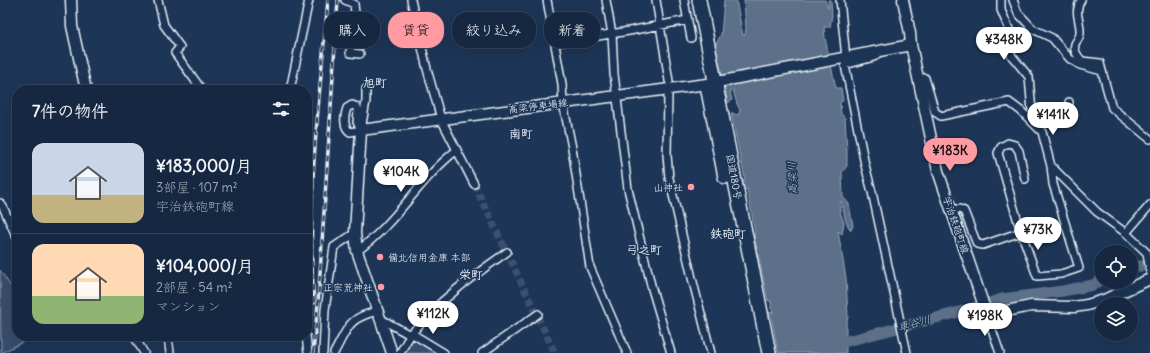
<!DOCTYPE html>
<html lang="ja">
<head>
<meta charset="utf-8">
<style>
  :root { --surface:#162841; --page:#1f3048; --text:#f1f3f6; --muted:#9ea6b1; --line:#35445a; --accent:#ff9aa2 }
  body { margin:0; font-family:Delius,"Klee One",sans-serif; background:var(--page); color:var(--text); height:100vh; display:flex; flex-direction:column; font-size:15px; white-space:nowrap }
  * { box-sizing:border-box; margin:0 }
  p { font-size:13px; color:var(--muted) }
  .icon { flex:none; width:22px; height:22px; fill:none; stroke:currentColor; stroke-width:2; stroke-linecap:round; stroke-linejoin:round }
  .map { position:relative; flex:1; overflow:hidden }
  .sheet { position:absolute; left:12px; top:85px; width:300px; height:256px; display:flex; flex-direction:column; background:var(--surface); border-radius:16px; box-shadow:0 4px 16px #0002,0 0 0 1px var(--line) }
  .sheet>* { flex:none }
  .hud { position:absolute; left:324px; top:12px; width:380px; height:36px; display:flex; gap:8px }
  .controls { position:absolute; left:1094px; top:245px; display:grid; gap:8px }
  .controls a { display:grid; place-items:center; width:44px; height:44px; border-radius:50%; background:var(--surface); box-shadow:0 4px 16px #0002,0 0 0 1px var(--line); font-size:20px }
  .price { position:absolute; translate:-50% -34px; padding:0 9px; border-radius:14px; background:#fff; color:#222; font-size:13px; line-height:26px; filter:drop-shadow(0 1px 2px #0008) }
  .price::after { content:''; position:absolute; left:50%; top:24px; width:12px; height:9px; margin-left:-6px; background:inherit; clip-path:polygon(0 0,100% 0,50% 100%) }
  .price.selected { background:var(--accent); color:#111 }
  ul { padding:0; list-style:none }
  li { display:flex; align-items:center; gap:12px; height:100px; padding:0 20px }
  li+li { border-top:1px solid var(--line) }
  li span { display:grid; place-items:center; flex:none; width:112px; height:80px; border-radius:12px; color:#555 }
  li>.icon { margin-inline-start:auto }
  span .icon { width:48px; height:48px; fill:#fffc; stroke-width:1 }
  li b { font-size:17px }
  h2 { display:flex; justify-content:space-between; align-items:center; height:48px; padding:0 20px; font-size:17px }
  .chip { padding:0 14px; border-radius:16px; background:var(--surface); box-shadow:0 4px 16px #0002,0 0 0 1px var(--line); font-size:14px; line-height:36px }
  .chip.selected { background:var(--accent); color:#111 }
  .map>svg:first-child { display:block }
</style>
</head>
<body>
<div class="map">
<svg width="1150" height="353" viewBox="0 0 1150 353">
  <rect width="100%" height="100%" fill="#1d3557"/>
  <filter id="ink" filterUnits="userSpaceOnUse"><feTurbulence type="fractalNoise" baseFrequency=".025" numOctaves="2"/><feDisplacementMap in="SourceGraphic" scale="8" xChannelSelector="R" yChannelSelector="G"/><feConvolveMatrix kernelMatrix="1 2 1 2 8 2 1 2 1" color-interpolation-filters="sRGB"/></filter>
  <g filter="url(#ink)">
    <!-- green -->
    <path fill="#374d6c" stroke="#909fb2" d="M0,270L17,296V336H33L25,341L1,353Z
      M415,337L440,353H403L411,338Z"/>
    <!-- water -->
    <path fill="#5d7089" stroke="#95a4b5" d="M724,0H736L743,35H745L746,28L744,0H825L828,8L829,7L828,0H831L832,15L830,27H824L825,38L836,88H841L843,101L840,102L841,114L845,118L847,150V166L842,172L843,197L849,204L853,226L851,230C843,222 845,210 841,201L840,202V212L844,223L842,234L838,231L846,278L848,317L846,325V353H778L772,320L769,312L773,313V311L771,309V301H768L754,235L755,232L747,189L744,191L742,182L745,180L731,113H733L736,115L739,114L740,110L737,104L733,90L730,92L732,100L728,103L715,45L721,35Z"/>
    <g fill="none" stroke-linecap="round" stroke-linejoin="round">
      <!-- river -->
      <path stroke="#5d7089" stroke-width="11" d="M1131,267L1150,265
        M832,345L963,311L1002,299L1063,291L1093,285L1101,280"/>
      <!-- street-tunnel -->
      <path stroke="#3b516f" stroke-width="7" stroke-dasharray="7 3.5" stroke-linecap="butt" d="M474,184L555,353"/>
      <!-- street casing -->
      <g stroke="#e8f1f8" stroke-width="10">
        <path id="street" d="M158,0L164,25L180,47L175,53L202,90
          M345,0L354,4L355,13L350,53L360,54
          M411,0L427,69L441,119L474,184
          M547,0L562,84L563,103L572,148L590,267L627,353
          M606,0L612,34L614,74L628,189L652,289L671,353
          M656,0L669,81
          M684,0L691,38
          M840,0L846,58
          M1001,0V10L1009,29L1011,55L1029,77L1032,112L1030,120
          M1013,0L1018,13L1033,29L1052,38L1070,59L1080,65L1102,71L1112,108L1150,139
          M1081,0C1073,13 1081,20 1080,33C1080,37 1078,39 1076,42C1072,48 1077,56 1082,61L1100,63L1102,71
          M555,43L629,31L688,20
          M878,53L874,57L845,65L865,165L872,192L907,353
          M918,78H925L935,112L941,116L1009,102L1021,111L1042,132L1051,166L1053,184L1079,268L1061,274L1037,276L1021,232L998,153L1001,147L1008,143L1015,145L1019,151L1025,179
          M290,90L309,0
          M668,95L667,155L669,178L692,278L711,353
          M352,105L357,107L358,110L357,122L361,130L350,132C343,127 344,116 347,108Z
          M1033,123C1043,122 1062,123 1067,112C1068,109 1069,105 1069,102
          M361,130L366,101V89
          M1051,166L1097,212L1126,233L1147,253L1150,272
          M0,203L3,207L17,238
          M951,210L959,209L964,211L977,244L983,245L1021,232
          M1126,233L1150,205
          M357,251C396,224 419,179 457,150
          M987,315L1000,353
          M381,319L410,335
          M411,333L444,353
          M134,336L144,353
          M168,336L170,353
          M306,336L308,353
          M323,353L325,310L334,247L355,233
          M334,353C348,328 347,318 378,311
          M400,353C404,346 408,338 413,332C439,300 473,276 507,252
          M482,353L538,314"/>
      </g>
      <!-- secondary casing -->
      <g stroke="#e8f1f8" stroke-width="13">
        <path id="secondary" d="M71,0L72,26L86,90
          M903,0L910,33L911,45L938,171L987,315L1031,306L1074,307L1087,305L1104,300L1150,279
          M392,353L357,251L355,233L361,130L707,84L911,45"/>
      </g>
      <!-- highway casing -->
      <g stroke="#e8f1f8" stroke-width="16">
        <path id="highway" d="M699,0L769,353
          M707,86L725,177"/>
      </g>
      <!-- street -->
      <use href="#street" stroke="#1d3557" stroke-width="7"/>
      <!-- secondary -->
      <use href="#secondary" stroke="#1d3557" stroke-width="10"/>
      <!-- highway -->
      <use href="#highway" stroke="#1d3557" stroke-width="13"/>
      <!-- rail casing -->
      <g stroke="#e8f1f8" stroke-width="3.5">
        <path id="rail" d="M314,303C306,202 319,101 328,0
          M313,353L318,303L338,0"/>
      </g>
      <!-- rail -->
      <use href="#rail" stroke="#1d3557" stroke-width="2" stroke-dasharray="6" stroke-linecap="butt"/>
    </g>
  </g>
  <!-- markers -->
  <g fill="#ff9aa2" stroke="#1d3557" stroke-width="1.5">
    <circle cx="691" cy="187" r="4"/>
    <circle cx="380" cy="257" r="4"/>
    <circle cx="381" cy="287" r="4"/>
  </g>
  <g text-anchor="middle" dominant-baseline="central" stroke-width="3" stroke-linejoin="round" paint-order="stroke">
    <!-- street labels -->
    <g font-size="10" fill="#e8f1f8" stroke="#1d3557">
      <text transform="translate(538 106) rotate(-7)">高梁停車場線</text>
      <text transform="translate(734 177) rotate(79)">国道180号</text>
      <text transform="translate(956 225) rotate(71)">宇治鉄砲町線</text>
    </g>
    <!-- poi labels -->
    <g font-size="10" fill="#e8f1f8" stroke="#1d3557" text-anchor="end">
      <text x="683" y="187">山神社</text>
      <text x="388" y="257" text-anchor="start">備北信用金庫 本部</text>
      <text x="373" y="287">正宗荒神社</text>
    </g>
    <!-- water labels -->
    <g font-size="11" font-style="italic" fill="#b7c4d1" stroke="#1d3557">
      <text transform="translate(792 178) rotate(-92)">高梁川</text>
      <text transform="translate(914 323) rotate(-15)">車谷川</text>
    </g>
    <!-- quarter labels -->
    <g font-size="12" font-weight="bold" fill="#e8f1f8" stroke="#1d3557">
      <text x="375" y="82">旭町</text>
      <text x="521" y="133">南町</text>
      <text x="728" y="233">鉄砲町</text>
      <text x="644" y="249">弓之町</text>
      <text x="471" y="274">栄町</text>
    </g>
  </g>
</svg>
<div class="controls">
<a><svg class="icon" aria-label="locate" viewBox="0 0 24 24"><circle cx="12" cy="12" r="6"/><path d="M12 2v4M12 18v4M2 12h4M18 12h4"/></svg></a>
<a><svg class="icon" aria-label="layers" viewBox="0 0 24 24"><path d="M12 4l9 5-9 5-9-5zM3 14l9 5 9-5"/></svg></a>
</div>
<b class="price" style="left:1004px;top:61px">¥348K</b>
<b class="price" style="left:1053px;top:136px">¥141K</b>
<b class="price selected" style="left:950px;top:172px">¥183K</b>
<b class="price" style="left:401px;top:193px">¥104K</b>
<b class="price" style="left:1038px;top:251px">¥73K</b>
<b class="price" style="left:433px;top:335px">¥112K</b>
<b class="price" style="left:985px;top:337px">¥198K</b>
<div class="hud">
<a class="chip">購入</a>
<a class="chip selected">賃貸</a>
<a class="chip">絞り込み</a>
<a class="chip">新着</a>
</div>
<section class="sheet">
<h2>7件の物件<svg class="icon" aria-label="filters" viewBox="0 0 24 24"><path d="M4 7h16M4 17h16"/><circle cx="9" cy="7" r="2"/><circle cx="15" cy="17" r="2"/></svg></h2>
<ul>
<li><span style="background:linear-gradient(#c9d6e8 65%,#c2b280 0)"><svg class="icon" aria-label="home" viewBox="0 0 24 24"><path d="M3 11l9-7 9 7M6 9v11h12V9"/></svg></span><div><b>¥183,000/月</b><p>3部屋 · 107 m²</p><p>宇治鉄砲町線</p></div></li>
<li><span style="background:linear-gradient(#ffd9b3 65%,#8fb573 0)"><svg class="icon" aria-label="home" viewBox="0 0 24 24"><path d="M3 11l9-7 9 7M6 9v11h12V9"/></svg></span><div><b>¥104,000/月</b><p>2部屋 · 54 m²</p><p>マンション</p></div></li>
</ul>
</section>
</div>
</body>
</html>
